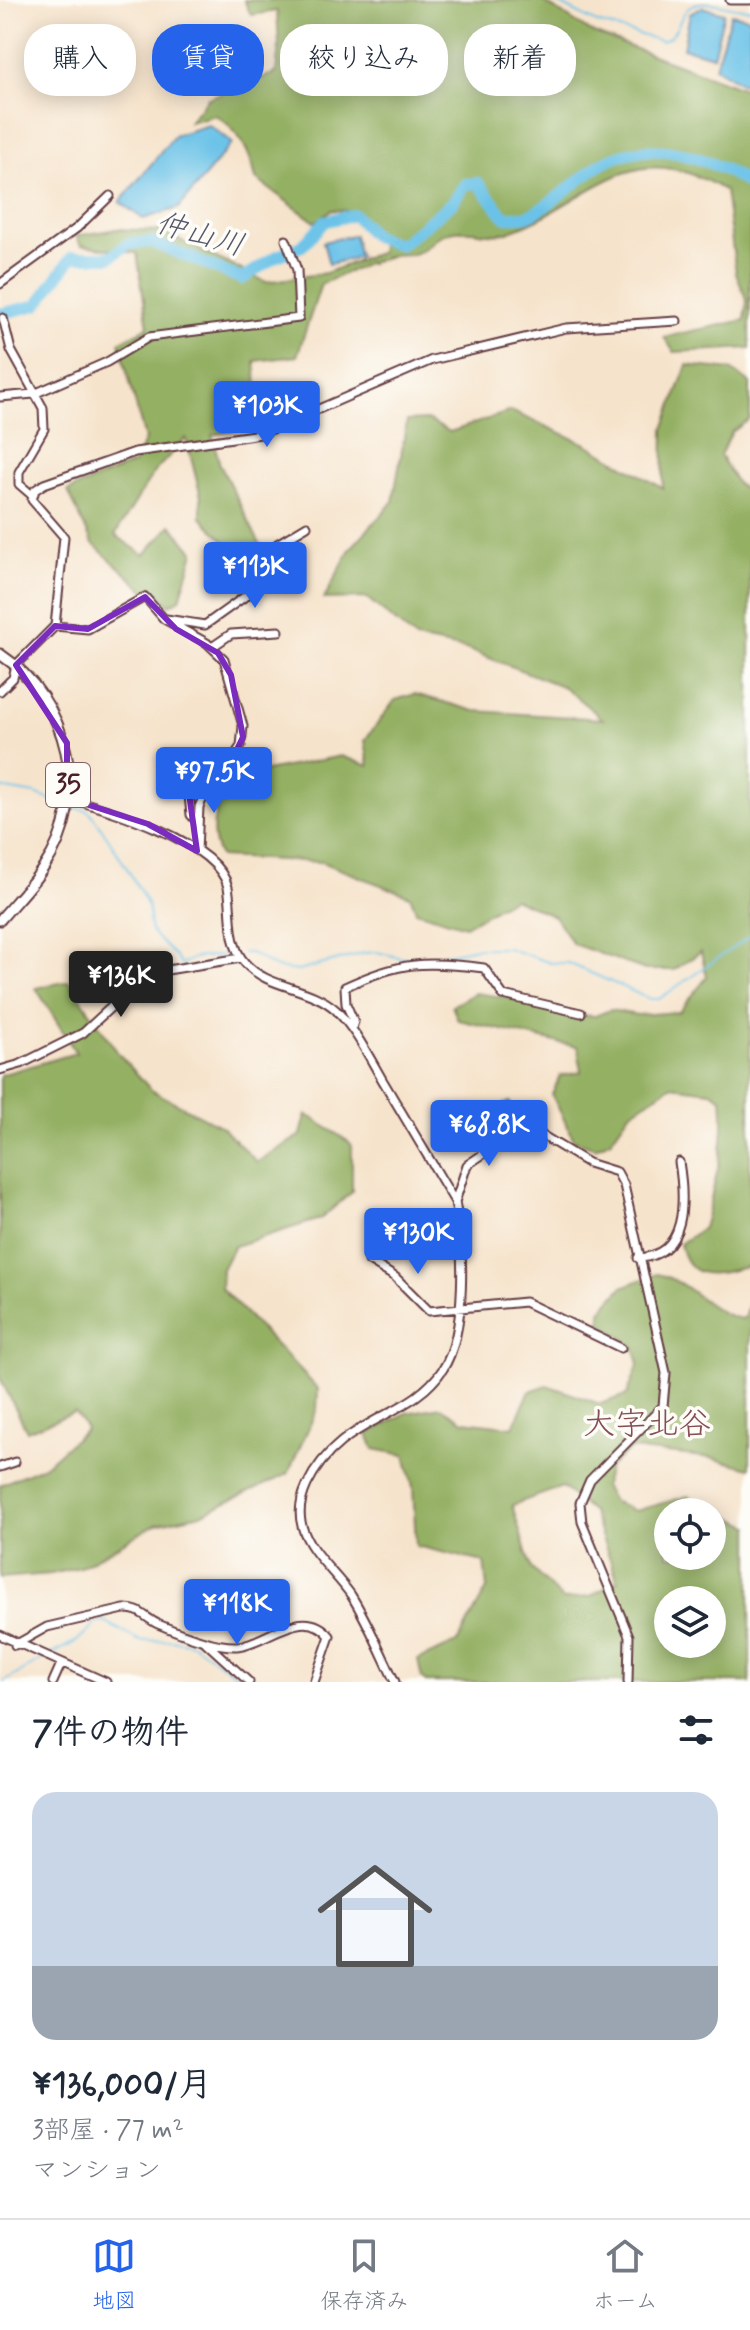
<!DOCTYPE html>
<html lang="ja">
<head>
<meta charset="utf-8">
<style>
  :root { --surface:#fff; --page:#f6f6f7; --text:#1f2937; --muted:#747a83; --line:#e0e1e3; --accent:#2563eb }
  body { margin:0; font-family:Mynerve,"Klee One",sans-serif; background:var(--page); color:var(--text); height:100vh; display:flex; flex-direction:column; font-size:30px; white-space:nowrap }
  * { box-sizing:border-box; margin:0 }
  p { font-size:26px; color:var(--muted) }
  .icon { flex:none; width:44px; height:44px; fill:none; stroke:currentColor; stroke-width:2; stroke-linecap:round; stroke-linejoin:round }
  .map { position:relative; height:1682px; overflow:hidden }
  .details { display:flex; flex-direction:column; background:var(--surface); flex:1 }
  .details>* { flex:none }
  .hud { position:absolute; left:24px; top:24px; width:702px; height:72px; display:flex; gap:16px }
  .tools { position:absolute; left:654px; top:1498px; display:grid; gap:16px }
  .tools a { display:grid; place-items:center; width:72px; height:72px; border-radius:50%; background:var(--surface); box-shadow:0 4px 20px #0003; font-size:40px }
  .price { position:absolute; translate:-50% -68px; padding:0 18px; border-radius:8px; background:var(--accent); color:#fff; font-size:26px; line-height:52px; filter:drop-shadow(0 2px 4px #0008) }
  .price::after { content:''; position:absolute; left:50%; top:48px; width:24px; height:18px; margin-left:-12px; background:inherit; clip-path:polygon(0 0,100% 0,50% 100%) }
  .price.selected { background:#222; color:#fff }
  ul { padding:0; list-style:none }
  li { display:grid; align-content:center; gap:16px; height:424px; padding:0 32px }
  li span { display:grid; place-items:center; height:248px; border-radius:24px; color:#555 }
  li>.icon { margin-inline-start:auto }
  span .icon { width:144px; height:144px; fill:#fffc; stroke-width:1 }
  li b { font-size:34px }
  h2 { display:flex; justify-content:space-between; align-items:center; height:96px; padding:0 32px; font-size:34px }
  .pill { padding:0 28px; border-radius:32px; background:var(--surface); box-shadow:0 4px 20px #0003; font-size:28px; line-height:72px }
  .pill.selected { background:var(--accent); color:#fff }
  .tab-bar { display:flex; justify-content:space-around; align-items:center; height:112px; border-top:2px solid var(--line); background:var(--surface); font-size:22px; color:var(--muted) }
  .tab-bar a { display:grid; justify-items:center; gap:4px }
  .tab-bar .selected { color:var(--accent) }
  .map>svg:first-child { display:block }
</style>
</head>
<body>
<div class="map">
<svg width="750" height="1682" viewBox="0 0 750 1682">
  <rect width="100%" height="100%" fill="#fdfcf7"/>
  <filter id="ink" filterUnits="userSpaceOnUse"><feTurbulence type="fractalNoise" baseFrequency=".0125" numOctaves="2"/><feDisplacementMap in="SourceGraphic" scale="16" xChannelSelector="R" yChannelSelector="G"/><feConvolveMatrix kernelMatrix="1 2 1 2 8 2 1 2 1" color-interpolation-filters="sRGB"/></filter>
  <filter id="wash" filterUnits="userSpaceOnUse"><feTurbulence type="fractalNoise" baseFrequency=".006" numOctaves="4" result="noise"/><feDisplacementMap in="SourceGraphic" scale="32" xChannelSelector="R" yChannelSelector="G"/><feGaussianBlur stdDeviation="1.8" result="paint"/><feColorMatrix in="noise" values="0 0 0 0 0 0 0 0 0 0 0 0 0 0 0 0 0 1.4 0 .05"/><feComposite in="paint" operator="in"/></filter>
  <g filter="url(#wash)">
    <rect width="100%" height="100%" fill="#f6e3cb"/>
    <!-- forest -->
    <path fill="#94b063" stroke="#6f6847" stroke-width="2" fill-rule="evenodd" d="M244,0H540L593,33L750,91V348L674,352L664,337L745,320L747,301L736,273L725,191C630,131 594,201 510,231C490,239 466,224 444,234C433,239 425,251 413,254C408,255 401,254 395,255C371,260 345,274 321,284L297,356L255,361L260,426L212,435L220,465L266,556L251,568L201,517V497L186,438L154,472L115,535L144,555L171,525L194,552L180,599L170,605L154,589L144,590L92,543L68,491L135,463L145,439L119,342L148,327L137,253L81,245L76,236L117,229L161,231L266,282L326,273L381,252L378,236L353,211L332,210L315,222L256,179C251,153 238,128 215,115L189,122L208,98L276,73L279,44L277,11L251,15Z
      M687,365L731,370L750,383V419L732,432L720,455L737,484L750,493V1266C719,1273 689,1286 680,1244L703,1228C715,1184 727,1144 722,1098L711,1091L671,1086L630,1113L611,1140L595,1148L574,1140L552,1095L560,1076L581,1072L578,1047L458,1020L452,1006L475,993L510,998L573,1015L595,1016L610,1010L637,1015L679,1012L707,977L701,952L674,970H645L573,944L554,916L513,898L465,926L416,911L410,896L321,862L220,857C206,832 216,802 231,778L341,756L369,766L365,740L395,700L415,694L475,711L603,719L564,687L466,649L416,639L367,598L324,599L350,549L393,502L407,421L427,420L450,432L511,411L586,444L663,488L664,429Z
      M69,981L118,1053L151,1090L222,1127L257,1162L301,1135L306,1114L349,1142L352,1146V1192L320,1219L234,1246L222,1269L221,1288L318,1389L317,1409L288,1474L201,1514L156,1524L80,1567L51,1574L0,1578V1485L44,1466L86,1429L75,1412L27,1431L0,1378V1075L76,1053L36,988Z
      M657,1274C691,1281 710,1316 744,1319L750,1298V1468L712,1458L631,1449L609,1467L604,1486L612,1501L635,1511L688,1496L750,1526V1682H426L422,1679L418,1660L457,1643L487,1589L484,1562L416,1546L413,1487L405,1455L374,1449L368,1434L406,1413L441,1407L464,1421L513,1427L530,1391L547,1385L600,1404L627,1395L639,1363L633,1345L601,1323V1311L622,1287ZM562,1487L592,1512L618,1580L591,1596L563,1600L531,1568L512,1505ZM668,1512H712V1556H668ZM668,1600H712V1644H668Z"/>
    <!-- water -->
    <path fill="#6bc2e8" stroke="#5a708a" stroke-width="2" d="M702,7L724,13L713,56L683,48L690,14Z
      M731,14L750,18V84L741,83L715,67Z
      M209,125L232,143L179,208L143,219L120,202L175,135Z
      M354,235L359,257L329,264L323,242Z
      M510,1102L517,1122L486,1142L492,1111Z"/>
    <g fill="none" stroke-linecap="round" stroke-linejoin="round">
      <!-- stream -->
      <path stroke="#6bc2e8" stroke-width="2" d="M552,0L597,23L662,41C683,34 677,6 700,3C716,1 733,10 750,9
        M0,788L35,794L64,805
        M70,806C75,808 83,809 88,811C95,815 145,896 148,907C151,914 147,925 152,932C160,944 174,951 181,965L193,958L236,954
        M243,953H251L276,968L298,971L365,953L377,952L402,958L434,957L475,948H507L551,963H568L650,999H659L750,936
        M52,1654L77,1641L96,1623L105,1622L140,1641L171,1640L193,1644L238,1676
        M4,1682L46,1657"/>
      <!-- river -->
      <path stroke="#6bc2e8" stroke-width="12" d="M0,314L37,305L72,257H110L128,244L152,242L242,279L275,257L302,246L325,221L354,215L374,236L400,245L453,202L465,184L478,183L505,217C512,217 523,218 530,215C548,207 577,181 595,168C643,134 706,155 750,185"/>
    </g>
  </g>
  <g filter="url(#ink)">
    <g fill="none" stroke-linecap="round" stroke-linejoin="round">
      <!-- minor casing -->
      <g stroke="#643c43" stroke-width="11">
        <path id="minor" d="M730,0H750
          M0,284L77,228L110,196
          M3,318L11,350L43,408L44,429L19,472V484L33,496
          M0,397L34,394L107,362L149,337L299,318L297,270L286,240
          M166,619L205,625L275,575L280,566L277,544L307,526
          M55,626L88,629L145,597L164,619L207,643L224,659L243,726L241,746L233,758L188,786L191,815L198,823
          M212,647L231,634L279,631
          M0,691L13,678L16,665L55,626L64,537L32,500L35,490L44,484L135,452L261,434L432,360L566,328L677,321
          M67,798C108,809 217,841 228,887C233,912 227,943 245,963C268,989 310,986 336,1010C356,1030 369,1057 383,1081C407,1122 431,1162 455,1202C464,1245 467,1332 443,1369C410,1420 340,1416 307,1485C301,1498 298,1512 302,1526C309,1552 336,1573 351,1595C368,1622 381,1653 395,1682
          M197,851L199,807L214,773
          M352,1028L354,1022L346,1004L345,987C400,961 424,961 484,968L503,995L581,1013
          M0,1070L21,1064L83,1033L135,985L155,972L241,958
          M455,1202L467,1165L519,1130L530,1128L588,1163L617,1172L624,1185L666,1373L663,1406L590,1480L580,1503L582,1522L629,1636L628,1682
          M638,1258C688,1256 685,1199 679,1162
          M369,1261L395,1277L429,1311L525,1302L621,1348
          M0,1467L15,1462
          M0,1635L106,1682
          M204,1641L249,1682
          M15,1645L47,1627L124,1609C140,1608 145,1618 158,1624C179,1633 214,1647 237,1646C266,1644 303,1603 330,1636L314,1682
          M53,1682L61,1664"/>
      </g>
      <!-- major casing -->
      <g stroke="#643c43" stroke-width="13">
        <path id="major" d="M0,654C69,700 92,797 44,867C31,886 14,903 0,920"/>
      </g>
      <!-- minor -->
      <use href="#minor" stroke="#fff" stroke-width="7"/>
      <!-- major -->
      <use href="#major" stroke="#fff" stroke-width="9"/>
    </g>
  </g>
  <!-- marked area -->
  <path fill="none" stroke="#7b2cbf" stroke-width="6" stroke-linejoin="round" d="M145,597L176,629L218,653L231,675L243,737L233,758L188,786L197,851L148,824L67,798V743L16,665L55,626L88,629Z"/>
  <g text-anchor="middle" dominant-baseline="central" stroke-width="7" stroke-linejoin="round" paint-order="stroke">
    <!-- shield labels -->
    <rect fill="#fdfcf7" stroke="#806168" stroke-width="2" x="46" y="763" width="44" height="44" rx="6"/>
    <g font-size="26" font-weight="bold" fill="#4a1f2b">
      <text x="68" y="785">35</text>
    </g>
    <!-- water labels -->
    <g font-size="30" font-style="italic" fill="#56586d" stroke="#fdfcf7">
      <text transform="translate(200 235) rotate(16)">仲山川</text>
    </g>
    <!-- quarter labels -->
    <g font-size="32" fill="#854e55" stroke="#fdfcf7">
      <text x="647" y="1425">大字北谷</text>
    </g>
  </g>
</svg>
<div class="tools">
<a><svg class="icon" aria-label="locate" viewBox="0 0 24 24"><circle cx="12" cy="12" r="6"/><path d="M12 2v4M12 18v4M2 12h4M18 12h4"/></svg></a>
<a><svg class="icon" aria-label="layers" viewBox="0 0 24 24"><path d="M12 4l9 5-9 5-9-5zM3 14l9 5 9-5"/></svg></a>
</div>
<b class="price" style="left:267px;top:449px">¥103K</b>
<b class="price" style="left:255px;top:610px">¥113K</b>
<b class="price" style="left:214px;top:815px">¥97.5K</b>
<b class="price selected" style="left:121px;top:1019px">¥136K</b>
<b class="price" style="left:489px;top:1168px">¥68.8K</b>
<b class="price" style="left:418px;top:1276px">¥130K</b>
<b class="price" style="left:237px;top:1647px">¥118K</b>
<div class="hud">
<a class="pill">購入</a>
<a class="pill selected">賃貸</a>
<a class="pill">絞り込み</a>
<a class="pill">新着</a>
</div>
</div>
<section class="details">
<h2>7件の物件<svg class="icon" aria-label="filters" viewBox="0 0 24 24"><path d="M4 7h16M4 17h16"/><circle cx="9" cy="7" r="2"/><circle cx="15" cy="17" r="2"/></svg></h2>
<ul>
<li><span style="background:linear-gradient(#c9d6e8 70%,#9aa5b1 0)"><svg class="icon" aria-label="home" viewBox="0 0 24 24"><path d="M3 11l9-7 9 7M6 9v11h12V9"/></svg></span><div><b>¥136,000/月</b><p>3部屋 · 77 m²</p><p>マンション</p></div></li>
</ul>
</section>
<nav class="tab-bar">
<a class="selected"><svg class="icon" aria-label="map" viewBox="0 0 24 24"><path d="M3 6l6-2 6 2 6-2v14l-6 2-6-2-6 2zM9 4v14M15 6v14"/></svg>地図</a>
<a><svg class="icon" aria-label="saved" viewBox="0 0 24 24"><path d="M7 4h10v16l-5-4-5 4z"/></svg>保存済み</a>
<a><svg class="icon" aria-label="home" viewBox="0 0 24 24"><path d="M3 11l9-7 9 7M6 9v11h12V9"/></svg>ホーム</a>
</nav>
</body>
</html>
